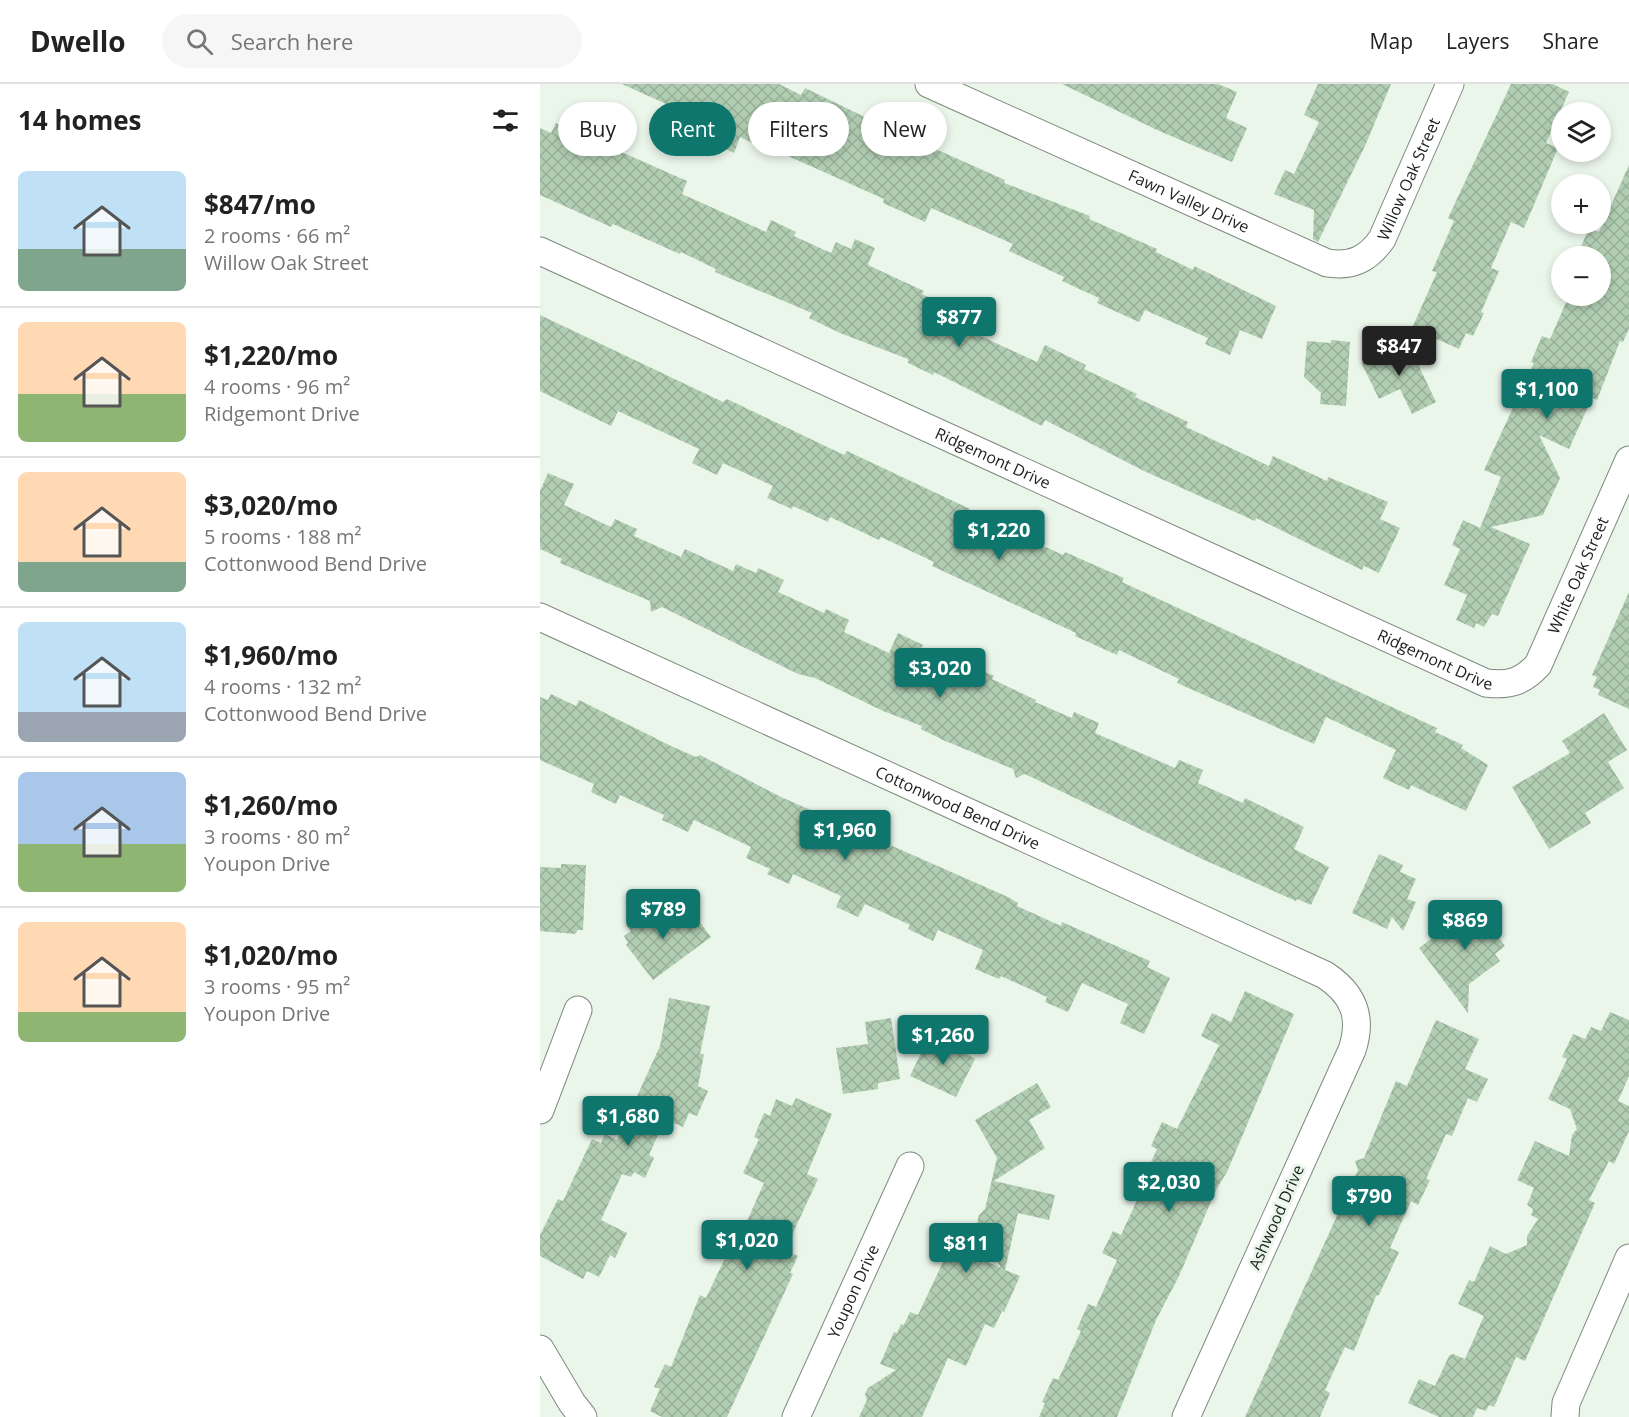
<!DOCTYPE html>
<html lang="en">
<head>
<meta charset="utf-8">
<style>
  :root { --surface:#fff; --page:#f6f6f6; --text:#222; --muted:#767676; --line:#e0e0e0; --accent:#0f766e }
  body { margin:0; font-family:"Open Sans",sans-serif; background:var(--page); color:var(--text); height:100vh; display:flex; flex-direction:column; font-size:22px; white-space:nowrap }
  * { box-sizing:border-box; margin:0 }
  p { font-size:20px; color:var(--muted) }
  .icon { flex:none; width:33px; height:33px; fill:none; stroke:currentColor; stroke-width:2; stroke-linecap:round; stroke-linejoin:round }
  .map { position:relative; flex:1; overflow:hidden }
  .sheet { display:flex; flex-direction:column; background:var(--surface); width:540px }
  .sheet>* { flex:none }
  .top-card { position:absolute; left:18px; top:18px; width:570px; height:54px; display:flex; gap:12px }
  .controls { position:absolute; left:1011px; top:18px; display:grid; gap:12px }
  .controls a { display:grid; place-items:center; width:60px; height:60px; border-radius:50%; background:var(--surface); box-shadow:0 3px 9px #0003; font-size:30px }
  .price { position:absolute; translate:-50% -51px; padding:0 14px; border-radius:6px; background:var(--accent); color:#fff; font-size:20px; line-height:39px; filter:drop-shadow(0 2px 3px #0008) }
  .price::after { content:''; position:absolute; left:50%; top:36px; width:18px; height:14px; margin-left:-9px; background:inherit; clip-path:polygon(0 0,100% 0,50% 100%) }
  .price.active { background:#222; color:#fff }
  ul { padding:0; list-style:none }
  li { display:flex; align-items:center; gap:18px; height:150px; padding:0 18px }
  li+li { border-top:2px solid var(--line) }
  li span { display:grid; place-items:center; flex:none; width:168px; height:120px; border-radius:9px; color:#555 }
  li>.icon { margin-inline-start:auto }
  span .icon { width:72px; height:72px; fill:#fffc; stroke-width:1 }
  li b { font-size:26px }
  h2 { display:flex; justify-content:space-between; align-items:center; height:72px; padding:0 18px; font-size:26px }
  .pill { padding:0 21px; border-radius:27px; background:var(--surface); box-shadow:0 3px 9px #0003; font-size:21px; line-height:54px }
  .pill.active { background:var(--accent); color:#fff }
  header { display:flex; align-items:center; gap:36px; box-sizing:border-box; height:84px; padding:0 30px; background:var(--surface); border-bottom:2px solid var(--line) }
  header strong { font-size:28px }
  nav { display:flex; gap:33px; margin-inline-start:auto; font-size:21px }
  .search { width:420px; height:54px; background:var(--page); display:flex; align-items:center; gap:15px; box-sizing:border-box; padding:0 21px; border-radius:33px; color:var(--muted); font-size:22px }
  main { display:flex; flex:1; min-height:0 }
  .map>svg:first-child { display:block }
</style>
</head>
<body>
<header>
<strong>Dwello</strong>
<div class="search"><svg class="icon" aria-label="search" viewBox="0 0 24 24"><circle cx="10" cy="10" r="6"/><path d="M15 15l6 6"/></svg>Search here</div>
<nav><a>Map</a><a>Layers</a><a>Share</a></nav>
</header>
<main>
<section class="sheet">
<h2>14 homes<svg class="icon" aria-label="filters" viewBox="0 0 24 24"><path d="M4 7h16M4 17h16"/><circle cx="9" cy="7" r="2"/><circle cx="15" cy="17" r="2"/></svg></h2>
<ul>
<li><span style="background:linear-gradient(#bfe0f5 65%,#7fa58c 0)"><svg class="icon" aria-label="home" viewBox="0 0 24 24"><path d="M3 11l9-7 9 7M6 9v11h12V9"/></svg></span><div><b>$847/mo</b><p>2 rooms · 66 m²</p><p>Willow Oak Street</p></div></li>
<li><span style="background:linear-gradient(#ffd9b3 60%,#8fb573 0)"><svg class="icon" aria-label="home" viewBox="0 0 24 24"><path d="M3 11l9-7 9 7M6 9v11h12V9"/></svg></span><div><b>$1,220/mo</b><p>4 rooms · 96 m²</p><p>Ridgemont Drive</p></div></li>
<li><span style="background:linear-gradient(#ffd9b3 75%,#7fa58c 0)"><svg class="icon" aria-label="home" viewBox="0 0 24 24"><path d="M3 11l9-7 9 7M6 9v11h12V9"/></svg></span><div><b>$3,020/mo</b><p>5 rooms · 188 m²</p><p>Cottonwood Bend Drive</p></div></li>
<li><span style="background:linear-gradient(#bfe0f5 75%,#9aa5b1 0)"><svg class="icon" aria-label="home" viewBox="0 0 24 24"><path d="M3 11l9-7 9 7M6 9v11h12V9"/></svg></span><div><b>$1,960/mo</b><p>4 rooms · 132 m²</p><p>Cottonwood Bend Drive</p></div></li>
<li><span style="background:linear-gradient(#a9c7e8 60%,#8fb573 0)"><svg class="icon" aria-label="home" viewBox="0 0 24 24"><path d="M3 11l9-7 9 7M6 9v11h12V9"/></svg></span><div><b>$1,260/mo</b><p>3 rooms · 80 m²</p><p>Youpon Drive</p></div></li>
<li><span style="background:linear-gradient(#ffd9b3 75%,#8fb573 0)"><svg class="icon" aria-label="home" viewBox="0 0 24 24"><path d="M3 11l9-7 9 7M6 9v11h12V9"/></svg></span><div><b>$1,020/mo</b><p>3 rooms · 95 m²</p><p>Youpon Drive</p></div></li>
</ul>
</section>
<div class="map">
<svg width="1089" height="1333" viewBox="0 0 1089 1333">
  <defs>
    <pattern id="building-cross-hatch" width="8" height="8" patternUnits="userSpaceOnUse" patternTransform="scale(1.5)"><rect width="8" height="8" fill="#b1ceb3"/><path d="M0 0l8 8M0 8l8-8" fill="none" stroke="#98b099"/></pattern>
  </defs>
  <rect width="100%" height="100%" fill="#ebf6eb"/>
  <!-- building -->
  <path fill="url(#building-cross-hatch)" d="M82,0H239L261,11L265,4L331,36L332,34L391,61V63L465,96L464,99L550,132L549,135L617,165L616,168L653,186L654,182L736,222L722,255L700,246L690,271L665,260L668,254L605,226L599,238L557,219L559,214L522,197L524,193L469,167L473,160L391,124L385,138L343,119L344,115L226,62L225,65L200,53L194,69L172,59L179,44Z
    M522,0H678L697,8L686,34L707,44L692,78L617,46Z
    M778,0H851L825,62L778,158L773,155L774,126L734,110L745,86L754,90L779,38L764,31Z
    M971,0H1013L1029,8L1006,59L1018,64L993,123L984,144L971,138L951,184L959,187L941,228L944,229L933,252L926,249L919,265L872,244L897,188L892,187L914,137L908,134Z
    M16,39L147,97L142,110L226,148L231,136L256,148L254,152L291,169L296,158L311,165L315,155L335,164L328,180L330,182L384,207L382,210L437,237L432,248L497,278L505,261L546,281L544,285L597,310L595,313L648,338L646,343L729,382L733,372L787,397L788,393L848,418L840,435L860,444L839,489L824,482L822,486L716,434L715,437L604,387L505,336L502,342L394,288L393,291L368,279V275L300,249L269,234L272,229L175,188L176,185L141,168L140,170L124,163L73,140L71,143L0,111V44L11,49Z
    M1089,81V245L1083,258L1080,257L1057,316L1052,314L1029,365L999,351L1020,394L1003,431L951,443L990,460L958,532L952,530L944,543L936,539L934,544L916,536L927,511L904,501L920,465L912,461L923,436L940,444L961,393L944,386L994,279L991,278L1002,252L1010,255L1029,212H1060V172H1037L1049,144L1059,148Z
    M0,231L183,318L187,315L304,371L307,367L430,425L428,428L443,435L442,437L479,454L480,451L523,471L525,468L584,494L582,498L897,644L895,648L923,661L921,664L948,681L926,727L871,701L869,706L843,694L856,666L786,633L774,660L637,599L639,595L579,566L577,571L535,552L536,549L392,482L394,478L341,453L339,456L290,433L288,438L253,422L252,425L227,414L233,402L183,379L177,391L152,379L159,365L78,327L71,342L0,307Z
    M791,256L810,258L806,322L780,320L781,309L764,293L767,257L791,259Z
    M867,257L896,318L872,330L860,305L839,315L821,278Z
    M8,389L34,400L24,421L71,443L75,435L97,445L94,452L141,473L145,465L193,487L196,480L216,489L218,484L244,496L238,508L284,529L286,525L309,536L304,548L349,569L358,549L383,561L381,565L425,584L427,580L454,592L452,595L496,616L495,618L532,634L534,628L559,639L555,649L635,684L639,676L663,686L658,699L703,719L705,714L764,743L754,765L789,783L771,821L757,815L756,817L662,775L485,690L476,694L473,685L403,656L381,645L382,642L343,627L275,594L258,590L122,523L111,528L110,517L20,479L22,475L0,465V407Z
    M1089,508V625L1058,611L1060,606L1053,603L1057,593L1052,591Z
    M11,610L36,622L39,616L131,662L156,673L160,671L241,713L468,813L478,819L477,822L521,842L522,838L610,877L607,883L630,894L604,950L580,939L588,920L542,899L528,928L505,918L507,913L461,892L459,895L435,885L443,866L398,846L393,857L368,845L370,841L325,820L318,833L296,823L301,812L253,790L249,800L227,790L230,785L206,774L211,763L154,736L148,748L122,736L124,731L80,711L76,720L51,708L54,700L0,676V613L8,616Z
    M1064,629L1087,666L1068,678L1084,704L1045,729L1051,739L1009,765L972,703L1030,669L1022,657Z
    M839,770L863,781L860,788L876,795L867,815L876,818L863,847L852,833L847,845L812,829Z
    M21,780L46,781L43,846H38L35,850L0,847V783L21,784Z
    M941,818L957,839L951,843L965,862L955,870L960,877L929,900L928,929L879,864Z
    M115,820L133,845L153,829L171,853L113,896L86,861L88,859L84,852L91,847L86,841Z
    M705,907L754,930L687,1088L676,1106L639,1192L616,1236L577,1333H499L505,1319L502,1318L513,1294L518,1296L541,1247L537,1245L548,1220L556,1223L577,1176L562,1169L573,1147L581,1151L610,1088L607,1087L617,1065L611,1062L622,1038L637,1045L679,961L661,952L672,929L691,938Z
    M129,914L170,922L160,970H164L158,1002L168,1007L157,1032L149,1029L143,1043L125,1035L109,1071L114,1074L105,1094L94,1088L91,1093L82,1090L61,1136L87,1149L75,1174L70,1171L59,1193L47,1187L43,1195L0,1172V1151L18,1115L23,1117L52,1055L61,1059L65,1050L77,1056L120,962Z
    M1070,928L1089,936V992L1078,1017L1089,1022V1047L1074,1080L1069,1077L1049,1116L1055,1119L985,1277L976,1273L954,1323L949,1321L946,1327L937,1324L933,1333H899L868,1319L879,1295L895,1302L909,1272L913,1270L925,1275L944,1232L918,1220L929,1196L934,1198L950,1162L966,1170L987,1161V1152L998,1135L991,1131L993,1125L987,1121L994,1104L977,1096L995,1057L1029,1072L1032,1051L1037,1045L1030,1025L1008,1015L1027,975L1022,973L1033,950L1045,955L1051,943L1061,947Z
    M351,934L360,995L338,999V1005L303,1010L296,964L328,960L325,938Z
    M896,936L939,955L925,985L948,995L937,1018L928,1014L912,1052L906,1050L886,1095L890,1096L878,1121L871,1117L850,1164L859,1168L839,1211L836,1212L814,1267L805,1263L785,1306L790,1309L780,1333H705L818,1086L815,1077L824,1074L856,997L867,1002Z
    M390,950L426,967L425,969L435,975L416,1013L370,992Z
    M497,999L511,1023L489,1036L505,1064L454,1097L515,1111L509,1136L478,1129L465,1186L480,1192L464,1228L462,1227L454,1244L445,1240L426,1282L408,1274L382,1333H319L327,1316L325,1310L328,1304L356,1286L340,1280L354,1248L357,1249L361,1240L364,1241L370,1228L378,1231L411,1161L461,1184L437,1139L439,1131L445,1125L457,1074L435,1036Z
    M256,1014L292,1030L267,1090L278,1095L245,1166L258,1172L250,1189L253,1190L187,1333H122L110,1327L120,1305L114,1303L125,1280L131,1283L160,1211L166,1214L188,1168L183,1166L194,1142L203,1146L224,1099L203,1089L219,1055L214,1053L224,1029L230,1032L236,1015L252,1022Z"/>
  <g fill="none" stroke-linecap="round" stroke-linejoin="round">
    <!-- minor casing -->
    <g stroke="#7f897f" stroke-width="29">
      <g id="minor">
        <path id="s1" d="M389,0L787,179C812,183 828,175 842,155L910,0"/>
        <path id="s2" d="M0,167L946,599C969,602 982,598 998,581L1089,376"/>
        <path id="s3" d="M0,533L785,891C814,910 823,933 812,966L646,1333"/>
        <path d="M0,1026L38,926"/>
        <path d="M0,1265L32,1319L43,1333"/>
        <path id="s4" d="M256,1333L370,1082"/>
        <path d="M1025,1333L1026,1319L1089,1174"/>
      </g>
    </g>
    <!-- minor -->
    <use href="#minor" stroke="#fff" stroke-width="27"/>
  </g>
  <g text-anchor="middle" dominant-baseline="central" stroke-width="6" stroke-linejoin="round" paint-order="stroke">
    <!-- street labels -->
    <g font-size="16" fill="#1b1f1b" stroke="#ebf6eb">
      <text stroke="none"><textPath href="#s1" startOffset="566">Willow Oak Street</textPath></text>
      <text stroke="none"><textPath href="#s1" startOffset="285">Fawn Valley Drive</textPath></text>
      <text stroke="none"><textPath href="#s2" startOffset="498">Ridgemont Drive</textPath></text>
      <text stroke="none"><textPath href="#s2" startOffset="1196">White Oak Street</textPath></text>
      <text stroke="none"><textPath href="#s2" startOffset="984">Ridgemont Drive</textPath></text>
      <text stroke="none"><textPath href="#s3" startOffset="459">Cottonwood Bend Drive</textPath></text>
      <text transform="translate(736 1133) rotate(-66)">Ashwood Drive</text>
      <text stroke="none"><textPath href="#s4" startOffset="138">Youpon Drive</textPath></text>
    </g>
  </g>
</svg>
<div class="controls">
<a><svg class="icon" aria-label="layers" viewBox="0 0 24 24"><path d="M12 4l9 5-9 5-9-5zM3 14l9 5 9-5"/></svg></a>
<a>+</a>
<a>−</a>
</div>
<b class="price" style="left:419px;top:264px">$877</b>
<b class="price active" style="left:859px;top:293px">$847</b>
<b class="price" style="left:1007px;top:336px">$1,100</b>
<b class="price" style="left:459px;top:477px">$1,220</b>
<b class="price" style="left:400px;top:615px">$3,020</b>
<b class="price" style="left:305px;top:777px">$1,960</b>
<b class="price" style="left:123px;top:856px">$789</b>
<b class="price" style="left:925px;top:867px">$869</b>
<b class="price" style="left:403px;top:982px">$1,260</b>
<b class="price" style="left:88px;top:1063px">$1,680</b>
<b class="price" style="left:629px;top:1129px">$2,030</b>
<b class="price" style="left:829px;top:1143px">$790</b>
<b class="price" style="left:207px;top:1187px">$1,020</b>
<b class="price" style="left:426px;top:1190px">$811</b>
<div class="top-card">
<a class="pill">Buy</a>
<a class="pill active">Rent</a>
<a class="pill">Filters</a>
<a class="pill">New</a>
</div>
</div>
</main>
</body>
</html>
